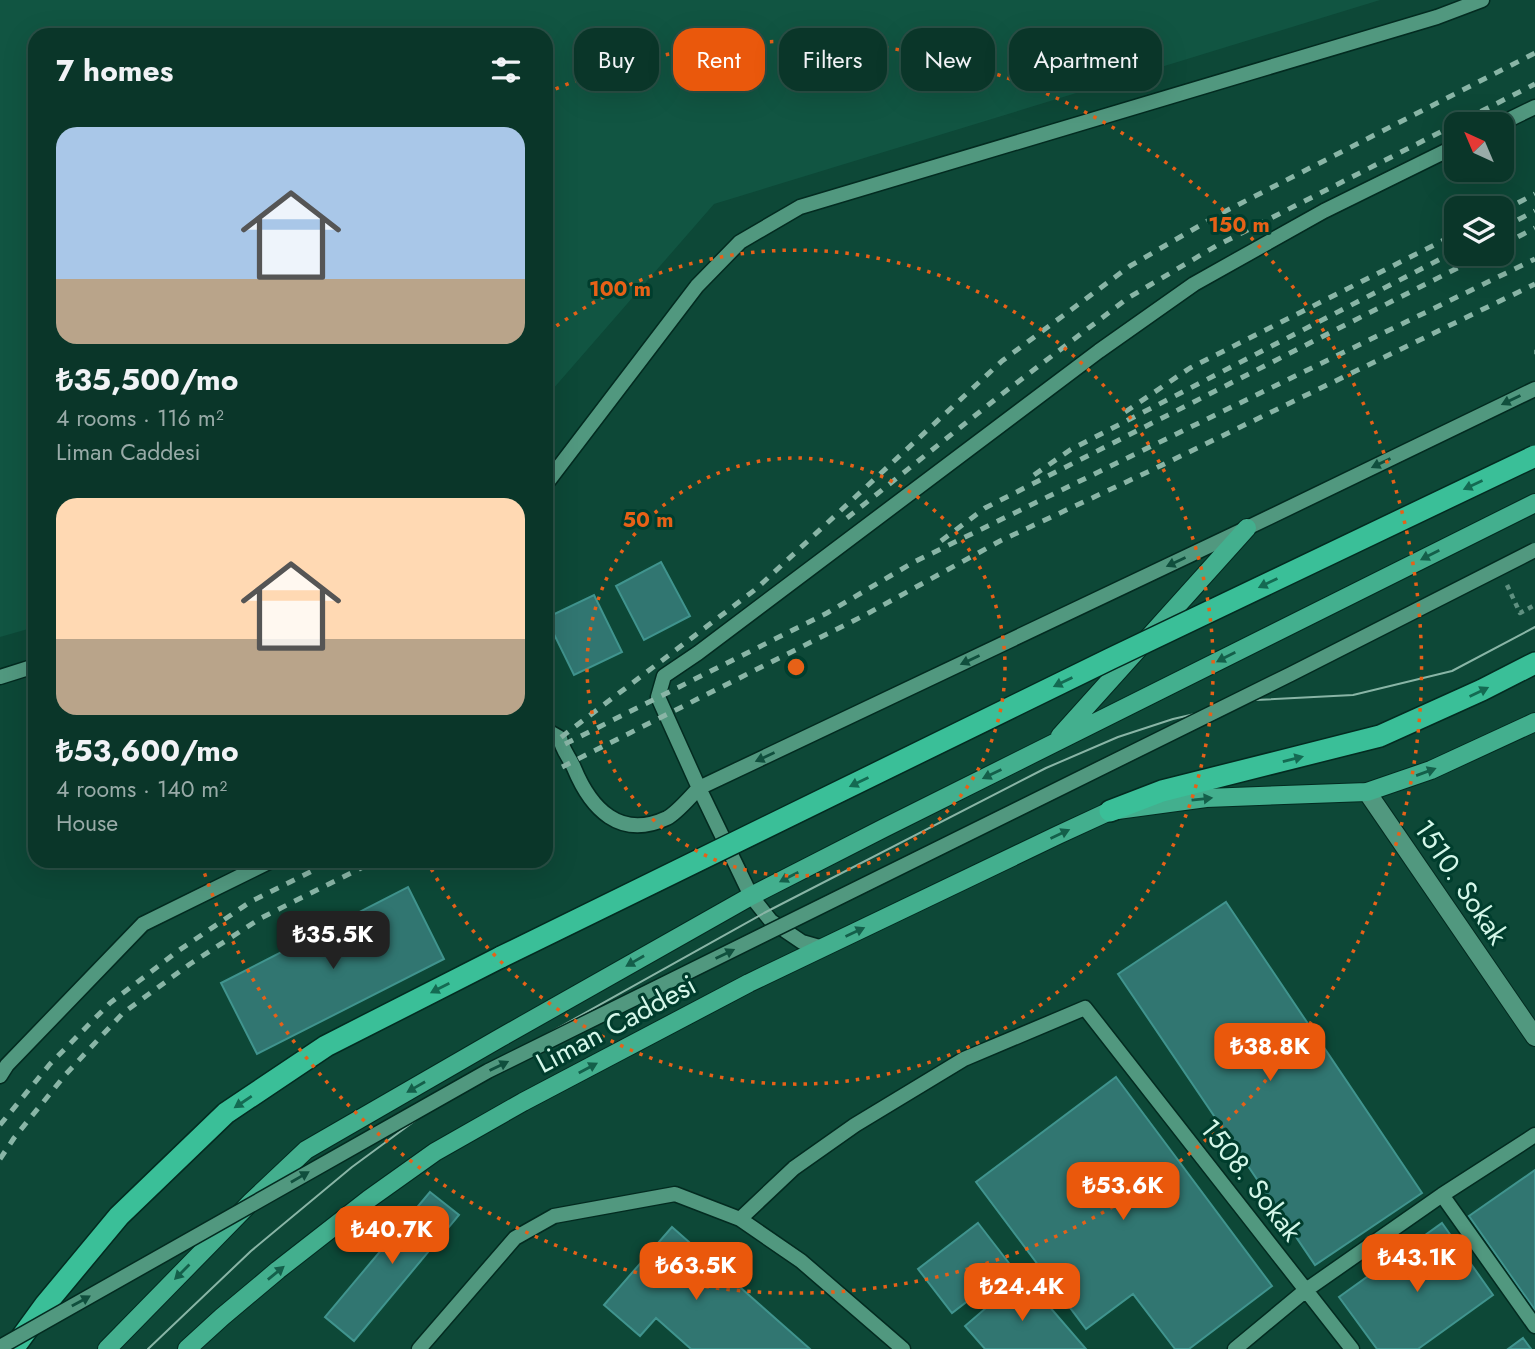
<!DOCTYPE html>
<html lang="en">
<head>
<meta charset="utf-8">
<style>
  :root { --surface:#0a3629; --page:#133e31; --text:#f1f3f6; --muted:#99aba8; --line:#2a5046; --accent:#ea580c }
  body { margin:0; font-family:Jost,sans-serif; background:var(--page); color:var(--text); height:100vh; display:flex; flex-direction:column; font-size:26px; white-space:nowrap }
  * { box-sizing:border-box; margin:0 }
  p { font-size:23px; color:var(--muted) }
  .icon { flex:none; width:38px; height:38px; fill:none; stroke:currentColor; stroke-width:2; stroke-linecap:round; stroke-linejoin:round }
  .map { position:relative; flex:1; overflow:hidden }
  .drawer { position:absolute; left:28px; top:28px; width:525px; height:840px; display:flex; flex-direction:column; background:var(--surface); border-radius:21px; box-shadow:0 7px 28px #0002,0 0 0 2px var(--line) }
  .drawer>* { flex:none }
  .top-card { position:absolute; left:574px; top:28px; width:665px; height:63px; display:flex; gap:14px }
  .needle { width:46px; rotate:316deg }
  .tools { position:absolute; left:1444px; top:112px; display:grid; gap:14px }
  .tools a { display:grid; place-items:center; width:70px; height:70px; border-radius:14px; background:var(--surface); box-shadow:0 7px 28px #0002,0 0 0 2px var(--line); font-size:35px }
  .price { position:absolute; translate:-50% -60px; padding:0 16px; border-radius:14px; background:var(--accent); color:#fff; font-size:23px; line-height:46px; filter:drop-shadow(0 2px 4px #0008) }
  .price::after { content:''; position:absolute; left:50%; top:42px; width:21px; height:16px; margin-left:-10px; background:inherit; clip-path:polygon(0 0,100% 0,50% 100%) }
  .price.on { background:#222; color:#fff }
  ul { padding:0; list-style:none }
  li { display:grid; align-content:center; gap:14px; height:371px; padding:0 28px }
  li span { display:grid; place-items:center; height:217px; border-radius:21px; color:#555 }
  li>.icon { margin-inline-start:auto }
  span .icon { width:126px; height:126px; fill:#fffc; stroke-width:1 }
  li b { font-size:30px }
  h2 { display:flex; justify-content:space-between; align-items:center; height:84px; padding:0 28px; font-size:30px }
  .chip { padding:0 24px; border-radius:21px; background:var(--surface); box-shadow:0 7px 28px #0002,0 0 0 2px var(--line); font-size:24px; line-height:63px }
  .chip.on { background:var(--accent); color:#fff }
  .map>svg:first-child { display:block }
</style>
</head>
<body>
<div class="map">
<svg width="1535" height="1349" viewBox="0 0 1535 1349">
  <rect width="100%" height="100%" fill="#0d4837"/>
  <!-- built -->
  <path fill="#115542" d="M0,0H1380L714,204L546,397V35H35V627L0,637Z"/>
  <!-- building -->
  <path fill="#317671" stroke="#40948e" stroke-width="2" d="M661,562L690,616L644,640L616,586Z
    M594,595L622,652L574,675L546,618Z
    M408,887L444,959L257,1054L221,983Z
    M1226,902L1422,1193L1315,1265L1118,974Z
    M1116,1077L1272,1286L1189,1349H1175L1133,1294L1086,1329L976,1182Z
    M1535,1170V1310L1469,1216Z
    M430,1192L459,1215L354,1341L325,1317Z
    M978,1223L1012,1267L952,1313L918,1269Z
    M1442,1223L1493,1295L1418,1349H1377L1339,1297Z
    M672,1227L810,1349H691L656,1318L640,1336L604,1305Z
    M1023,1276L1086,1349H985L965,1326Z
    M1523,1338L1531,1349H1508Z"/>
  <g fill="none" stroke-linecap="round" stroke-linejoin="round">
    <!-- lane casing -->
    <g stroke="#032b20" stroke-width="17">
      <path id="lane" d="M1500,124L1535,107
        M546,484L697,286L740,242L800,207L1437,17L1482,0
        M0,677L35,666
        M546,730L560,738C562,750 570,758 574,768C591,809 620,840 667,818C677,813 690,797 699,788L1247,528L1535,389
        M823,948L802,942L771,921L751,896L699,788L658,697L664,676L698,653L1099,351L1194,284L1324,211L1456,146
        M0,1076L7,1065L143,924L271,861
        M1442,1195L1535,1326
        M740,1219L794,1168L855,1125L964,1059L1085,1008L1352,1349
        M419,1349L515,1238L554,1216L675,1194L740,1219L801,1261L903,1349
        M1235,1349L1306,1290L1442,1195L1535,1135"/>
    </g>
    <!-- street casing -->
    <g stroke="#032b20" stroke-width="20">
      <path id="street" d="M1367,792L1535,1037"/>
    </g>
    <!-- primary casing -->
    <g stroke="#032b20" stroke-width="20">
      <path id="primary" d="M1060,736L1247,528
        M107,1349L251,1202L306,1150L500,1038L751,896L884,828L1535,503
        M187,1349L222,1317L278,1270L369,1199L435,1152L523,1102L749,983L1058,835L1110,811L1206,798L1367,792L1431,770L1535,722"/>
    </g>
    <!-- highway casing -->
    <g stroke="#032b20" stroke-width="24">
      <path id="highway" d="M1110,811L1162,791L1380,736L1482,690L1535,663
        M13,1349L45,1305L119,1216L226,1113L326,1046L501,957"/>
    </g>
    <!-- path -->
    <path stroke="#5f9080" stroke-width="4.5" stroke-dasharray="5 5" stroke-linecap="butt" d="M1534,352H1535
      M1507,585L1520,613L1535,605"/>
    <!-- lane -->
    <use href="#lane" stroke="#51987f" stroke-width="14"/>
    <!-- street -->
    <use href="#street" stroke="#51987f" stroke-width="18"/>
    <!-- primary -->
    <use href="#primary" stroke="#43af8e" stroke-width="18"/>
    <!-- highway -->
    <use href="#highway" stroke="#3abf98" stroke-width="21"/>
    <!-- tram -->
    <path stroke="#89b5a6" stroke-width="2" d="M148,1349L251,1251L352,1167L439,1103L533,1042L764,913L1046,768L1118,737L1173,719L1255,700L1353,695L1452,671L1535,627"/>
    <!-- rail -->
    <path stroke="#89b5a6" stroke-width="5" stroke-dasharray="9 9" stroke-linecap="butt" d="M1502,211L1535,194
      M1502,228L1535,211
      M1502,245L1535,228
      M1125,412L1190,368L1456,234
      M1034,475L1070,450L1456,251
      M847,518L1002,394L1128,298L1216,246L1535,84
      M941,541L985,508L1485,254
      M565,744L827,613L914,562L1535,259
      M546,747L560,738L756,589L1002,361L1130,266L1218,215L1535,53
      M546,775L865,615L1000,541L1154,469L1535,284
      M0,1125L50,1064L110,1003L178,951L250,902L332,861
      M0,1159L14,1138L66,1074L123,1013L190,964L261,918L375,861"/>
    <!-- lane-bridge casing -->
    <g stroke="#032b20" stroke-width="17" stroke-linecap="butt">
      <path id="lane-bridge" d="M0,1347L488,1071L1291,674L1535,550"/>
    </g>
    <!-- highway-bridge casing -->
    <g stroke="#032b20" stroke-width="24" stroke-linecap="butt">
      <path id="highway-bridge" d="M501,957L1110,659L1535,456"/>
    </g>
    <!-- lane-bridge -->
    <use href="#lane-bridge" stroke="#51987f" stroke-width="14"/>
    <!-- highway-bridge -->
    <use href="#highway-bridge" stroke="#3abf98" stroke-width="21"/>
  </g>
  <!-- one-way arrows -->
  <defs><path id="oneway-solid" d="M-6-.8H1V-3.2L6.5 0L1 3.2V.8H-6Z" transform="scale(1.75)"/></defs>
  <g fill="#104f3d">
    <use href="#oneway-solid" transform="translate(1511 400) rotate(154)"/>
    <use href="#oneway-solid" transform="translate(1381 463) rotate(154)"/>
    <use href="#oneway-solid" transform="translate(1176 562) rotate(155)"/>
    <use href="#oneway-solid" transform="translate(970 660) rotate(155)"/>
    <use href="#oneway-solid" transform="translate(765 757) rotate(155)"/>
    <use href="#oneway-solid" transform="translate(725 954) rotate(-26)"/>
    <use href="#oneway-solid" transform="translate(499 1066) rotate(-26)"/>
    <use href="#oneway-solid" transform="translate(300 1177) rotate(-30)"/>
    <use href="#oneway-solid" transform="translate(81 1301) rotate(-29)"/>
  </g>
  <g fill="#146a52">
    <use href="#oneway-solid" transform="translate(1473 485) rotate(155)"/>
    <use href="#oneway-solid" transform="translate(1268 583) rotate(154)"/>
    <use href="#oneway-solid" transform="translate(1063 682) rotate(154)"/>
    <use href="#oneway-solid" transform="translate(1479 692) rotate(-26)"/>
    <use href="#oneway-solid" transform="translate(1293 759) rotate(-14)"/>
    <use href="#oneway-solid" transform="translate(859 782) rotate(154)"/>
    <use href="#oneway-solid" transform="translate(440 988) rotate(153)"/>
    <use href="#oneway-solid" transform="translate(243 1102) rotate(146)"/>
  </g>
  <g fill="#145f4a">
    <use href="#oneway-solid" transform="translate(1430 555) rotate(153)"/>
    <use href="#oneway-solid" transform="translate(1226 657) rotate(153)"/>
    <use href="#oneway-solid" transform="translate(1426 772) rotate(-20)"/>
    <use href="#oneway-solid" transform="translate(992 774) rotate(154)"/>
    <use href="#oneway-solid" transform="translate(1202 799) rotate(-6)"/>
    <use href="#oneway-solid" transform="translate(1060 834) rotate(-25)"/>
    <use href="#oneway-solid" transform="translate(789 877) rotate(153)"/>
    <use href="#oneway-solid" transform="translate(855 932) rotate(-25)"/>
    <use href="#oneway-solid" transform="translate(635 961) rotate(150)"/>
    <use href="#oneway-solid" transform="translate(588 1068) rotate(-28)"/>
    <use href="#oneway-solid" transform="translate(416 1087) rotate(150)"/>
    <use href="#oneway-solid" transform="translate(182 1272) rotate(135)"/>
    <use href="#oneway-solid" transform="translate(276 1273) rotate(-39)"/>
  </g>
  <!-- distance rings -->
  <g fill="none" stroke="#e76117" stroke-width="3.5" stroke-dasharray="3.5 7">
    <circle cx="796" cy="667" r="209"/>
    <path d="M548 332A417 417 0 1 1 428 863"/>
    <path d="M546 93A626 626 0 1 1 202 866"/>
  </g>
  <g text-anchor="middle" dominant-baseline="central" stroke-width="6" stroke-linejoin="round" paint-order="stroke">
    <!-- street labels -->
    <g font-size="28" fill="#d4f7e9" stroke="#003d2d">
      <text transform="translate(1461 882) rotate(56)">1510. Sokak</text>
      <text transform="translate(616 1024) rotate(-28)">Liman Caddesi</text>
      <text transform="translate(1251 1180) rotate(52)">1508. Sokak</text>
    </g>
  </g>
  <circle cx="796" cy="667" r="10" fill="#e76117" stroke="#003d2d" stroke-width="3.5"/>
  <g font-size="21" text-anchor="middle" font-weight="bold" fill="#e76117" stroke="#003d2d" stroke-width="6" stroke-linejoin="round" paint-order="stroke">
    <text x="1239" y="232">150 m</text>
    <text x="620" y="296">100 m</text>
    <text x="648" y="527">50 m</text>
  </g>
</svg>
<div class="tools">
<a><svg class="needle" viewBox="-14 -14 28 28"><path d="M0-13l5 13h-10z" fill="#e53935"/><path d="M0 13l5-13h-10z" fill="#99aba8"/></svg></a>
<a><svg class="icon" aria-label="layers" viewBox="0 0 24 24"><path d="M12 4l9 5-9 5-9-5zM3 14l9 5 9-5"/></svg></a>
</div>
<b class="price on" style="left:333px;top:971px">₺35.5K</b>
<b class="price" style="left:1270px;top:1083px">₺38.8K</b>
<b class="price" style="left:1123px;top:1222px">₺53.6K</b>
<b class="price" style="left:392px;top:1266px">₺40.7K</b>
<b class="price" style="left:1417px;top:1294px">₺43.1K</b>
<b class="price" style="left:696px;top:1302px">₺63.5K</b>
<b class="price" style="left:1022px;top:1323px">₺24.4K</b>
<div class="top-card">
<a class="chip">Buy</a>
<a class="chip on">Rent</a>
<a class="chip">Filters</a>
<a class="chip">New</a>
<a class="chip">Apartment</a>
</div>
<section class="drawer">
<h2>7 homes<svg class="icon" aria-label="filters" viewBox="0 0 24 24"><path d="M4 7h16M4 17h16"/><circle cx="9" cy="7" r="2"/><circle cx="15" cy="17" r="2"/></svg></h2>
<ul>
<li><span style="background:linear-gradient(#a9c7e8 70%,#b9a48a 0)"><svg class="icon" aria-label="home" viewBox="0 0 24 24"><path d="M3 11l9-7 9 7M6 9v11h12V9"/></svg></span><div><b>₺35,500/mo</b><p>4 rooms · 116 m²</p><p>Liman Caddesi</p></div></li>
<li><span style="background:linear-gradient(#ffd9b3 65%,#b9a48a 0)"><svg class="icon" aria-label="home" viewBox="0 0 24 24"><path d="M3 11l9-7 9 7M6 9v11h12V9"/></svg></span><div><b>₺53,600/mo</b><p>4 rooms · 140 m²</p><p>House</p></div></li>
</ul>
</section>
</div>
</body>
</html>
